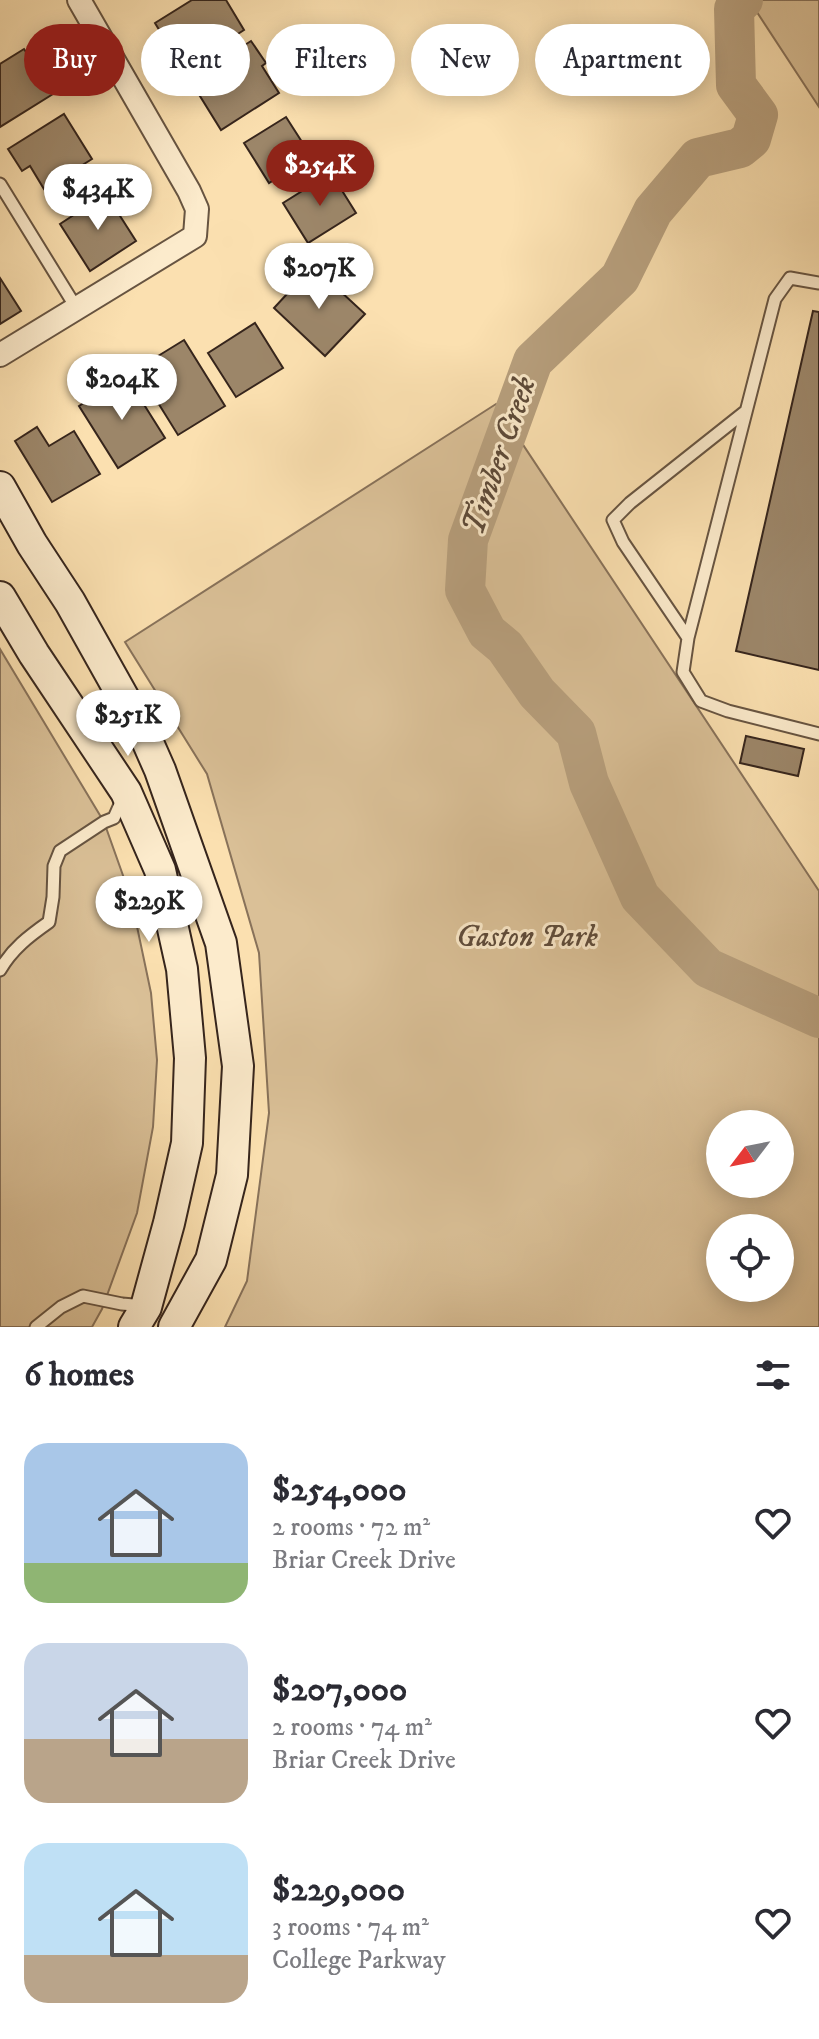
<!DOCTYPE html>
<html lang="en">
<head>
<meta charset="utf-8">
<style>
  :root { --surface:#fff; --page:#f7f7f7; --text:#2b2b33; --muted:#7c7c81; --accent:#8f2418 }
  body { margin:0; font-family:"IM FELL DW Pica",serif; background:var(--page); color:var(--text); height:100vh; display:flex; flex-direction:column; font-size:30px; white-space:nowrap }
  * { box-sizing:border-box; margin:0 }
  p { font-size:26px; color:var(--muted) }
  .icon { flex:none; width:44px; height:44px; fill:none; stroke:currentColor; stroke-width:2; stroke-linecap:round; stroke-linejoin:round }
  .map { position:relative; height:1327px; overflow:hidden }
  .drawer { display:flex; flex-direction:column; background:var(--surface); flex:1 }
  .drawer>* { flex:none }
  .guide { position:absolute; left:24px; top:24px; width:772px; height:72px; display:flex; gap:16px }
  .needle { width:52px; rotate:238deg }
  .tools { position:absolute; left:706px; top:1110px; display:grid; gap:16px }
  .tools a { display:grid; place-items:center; width:88px; height:88px; border-radius:50%; background:var(--surface); box-shadow:0 4px 20px #0003; font-size:40px }
  .price { position:absolute; translate:-50% -68px; padding:0 18px; border-radius:28px; background:#fff; color:#222; font-size:26px; line-height:52px; filter:drop-shadow(0 2px 4px #0008) }
  .price::after { content:''; position:absolute; left:50%; top:48px; width:24px; height:18px; margin-left:-12px; background:inherit; clip-path:polygon(0 0,100% 0,50% 100%) }
  .price.selected { background:var(--accent); color:#fff }
  ul { padding:0; list-style:none }
  li { display:flex; align-items:center; gap:24px; height:200px; padding:0 24px }
  li span { display:grid; place-items:center; flex:none; width:224px; height:160px; border-radius:24px; color:#555 }
  li>.icon { margin-inline-start:auto }
  span .icon { width:96px; height:96px; fill:#fffc; stroke-width:1 }
  li b { font-size:34px }
  h2 { display:flex; justify-content:space-between; align-items:center; height:96px; padding:0 24px; font-size:34px }
  .tag { padding:0 28px; border-radius:36px; background:var(--surface); box-shadow:0 4px 20px #0003; font-size:28px; line-height:72px }
  .tag.selected { background:var(--accent); color:#fff }
  .map>svg:first-child { display:block }
</style>
</head>
<body>
<div class="map">
<svg width="819" height="1327" viewBox="0 0 819 1327">
  <rect width="100%" height="100%" fill="#fbe0b0"/>
  <filter id="stains"><feTurbulence type="fractalNoise" baseFrequency=".0025" numOctaves="4"/><feColorMatrix values="0 0 0 0 .2 0 0 0 0 .09 0 0 0 0 .02 0 0 0 .5 -.17"/></filter>
  <radialGradient id="worn" r=".72"><stop offset=".6" stop-color="#630" stop-opacity="0"/><stop offset="1" stop-color="#630" stop-opacity=".3"/></radialGradient>
  <!-- green -->
  <path fill="#dac097" stroke="#88725a" stroke-width="2" fill-rule="evenodd" d="M749,0H819V107Z
    M496,404L819,891V1327H225L247,1281L269,1113L259,953L207,774L125,642ZM780,1124V1184H720V1124ZM780,1228V1288H720V1228Z
    M0,649L104,822L131,898L151,993L157,1060L153,1127L137,1213L102,1309L92,1327H0Z"/>
  <g fill="none" stroke-linecap="round" stroke-linejoin="round">
    <!-- river -->
    <path stroke="#b8a07e" stroke-width="40" d="M743,0L734,9L736,85L758,115L751,139L740,148L698,158L653,211L620,278L533,361L468,540L465,590L487,632L505,647L537,693L576,733L589,783L640,897L708,968L819,1018"/>
  </g>
  <!-- building -->
  <path fill="#9c8669" stroke="#36251c" stroke-width="2" d="M192,0H226L244,30L183,69L155,23Z
    M251,41L266,63L262,66L279,93L221,130L190,80Z
    M24,49L53,94L0,127V64Z
    M64,114L92,159L44,189L30,166L22,171L8,149Z
    M286,117L311,156L269,183L244,143Z
    M331,173L356,213L308,243L283,203Z
    M106,194L136,241L90,271L60,224Z
    M313,266L365,314L325,356L274,308Z
    M0,278L21,311L0,324Z
    M813,311L819,312V670L736,651Z
    M255,323L283,368L236,397L208,353Z
    M184,340L225,406L178,435L137,369Z
    M126,376L165,438L118,468L79,406Z
    M37,427L49,446L74,431L100,474L52,502L15,441Z
    M746,736L804,749L798,776L740,763Z"/>
  <g fill="none" stroke-linecap="round" stroke-linejoin="round">
    <!-- lane casing -->
    <g stroke="#675441" stroke-width="15">
      <path id="lane" d="M0,184L77,309
        M819,283L790,278L775,299L688,638L683,672L701,701L728,711L819,734
        M688,638L623,542L613,520L630,503L746,411
        M0,970C12,949 29,936 49,922L53,897L54,866L60,851L104,822L114,818L122,800
        M36,1327L61,1307L83,1296L122,1304L145,1306"/>
    </g>
    <!-- street casing -->
    <g stroke="#675441" stroke-width="26">
      <path id="street" d="M0,355L195,236L197,209L189,191L79,0"/>
    </g>
    <!-- secondary casing -->
    <g stroke="#36251c" stroke-width="34">
      <path id="secondary" d="M0,487L32,544L70,602L145,736L160,770L221,943L238,1066L232,1175L211,1260L174,1327
        M0,597L34,654L126,792L160,870L182,969L190,1058L187,1143L169,1223L146,1307L134,1327"/>
    </g>
    <!-- lane -->
    <use href="#lane" stroke="#fcebcc" stroke-width="11"/>
    <!-- street -->
    <use href="#street" stroke="#fcebcc" stroke-width="22"/>
    <!-- secondary -->
    <use href="#secondary" stroke="#fcebcc" stroke-width="30"/>
  </g>
  <g text-anchor="middle" dominant-baseline="central" stroke-width="6" stroke-linejoin="round" paint-order="stroke">
    <!-- park labels -->
    <g font-size="30" font-style="italic" fill="#5f4c3b" stroke="#fcebcc">
      <text x="527" y="937">Gaston Park</text>
    </g>
    <!-- water labels -->
    <g font-size="32" font-style="italic" fill="#5d4a39" stroke="#fcebcc">
      <text transform="translate(500 456) rotate(-71)">Timber Creek</text>
    </g>
  </g>
  <rect width="100%" height="100%" filter="url(#stains)"/>
  <rect width="100%" height="100%" fill="url(#worn)"/>
</svg>
<div class="tools">
<a><svg class="needle" viewBox="-14 -14 28 28"><path d="M0-13l5 13h-10z" fill="#e53935"/><path d="M0 13l5-13h-10z" fill="#7c7c81"/></svg></a>
<a><svg class="icon" aria-label="locate" viewBox="0 0 24 24"><circle cx="12" cy="12" r="6"/><path d="M12 2v4M12 18v4M2 12h4M18 12h4"/></svg></a>
</div>
<b class="price selected" style="left:320px;top:208px">$254K</b>
<b class="price" style="left:98px;top:232px">$434K</b>
<b class="price" style="left:319px;top:311px">$207K</b>
<b class="price" style="left:122px;top:422px">$204K</b>
<b class="price" style="left:128px;top:758px">$251K</b>
<b class="price" style="left:149px;top:944px">$229K</b>
<div class="guide">
<a class="tag selected">Buy</a>
<a class="tag">Rent</a>
<a class="tag">Filters</a>
<a class="tag">New</a>
<a class="tag">Apartment</a>
</div>
</div>
<section class="drawer">
<h2>6 homes<svg class="icon" aria-label="filters" viewBox="0 0 24 24"><path d="M4 7h16M4 17h16"/><circle cx="9" cy="7" r="2"/><circle cx="15" cy="17" r="2"/></svg></h2>
<ul>
<li><span style="background:linear-gradient(#a9c7e8 75%,#8fb573 0)"><svg class="icon" aria-label="home" viewBox="0 0 24 24"><path d="M3 11l9-7 9 7M6 9v11h12V9"/></svg></span><div><b>$254,000</b><p>2 rooms · 72 m²</p><p>Briar Creek Drive</p></div><svg class="icon" aria-label="heart" viewBox="0 0 24 24"><path d="M12 20l-8-8c-3-5 5-10 8-4 3-6 11-1 8 4z"/></svg></li>
<li><span style="background:linear-gradient(#c9d6e8 60%,#b9a48a 0)"><svg class="icon" aria-label="home" viewBox="0 0 24 24"><path d="M3 11l9-7 9 7M6 9v11h12V9"/></svg></span><div><b>$207,000</b><p>2 rooms · 74 m²</p><p>Briar Creek Drive</p></div><svg class="icon" aria-label="heart" viewBox="0 0 24 24"><path d="M12 20l-8-8c-3-5 5-10 8-4 3-6 11-1 8 4z"/></svg></li>
<li><span style="background:linear-gradient(#bfe0f5 70%,#b9a48a 0)"><svg class="icon" aria-label="home" viewBox="0 0 24 24"><path d="M3 11l9-7 9 7M6 9v11h12V9"/></svg></span><div><b>$229,000</b><p>3 rooms · 74 m²</p><p>College Parkway</p></div><svg class="icon" aria-label="heart" viewBox="0 0 24 24"><path d="M12 20l-8-8c-3-5 5-10 8-4 3-6 11-1 8 4z"/></svg></li>
</ul>
</section>
</body>
</html>
